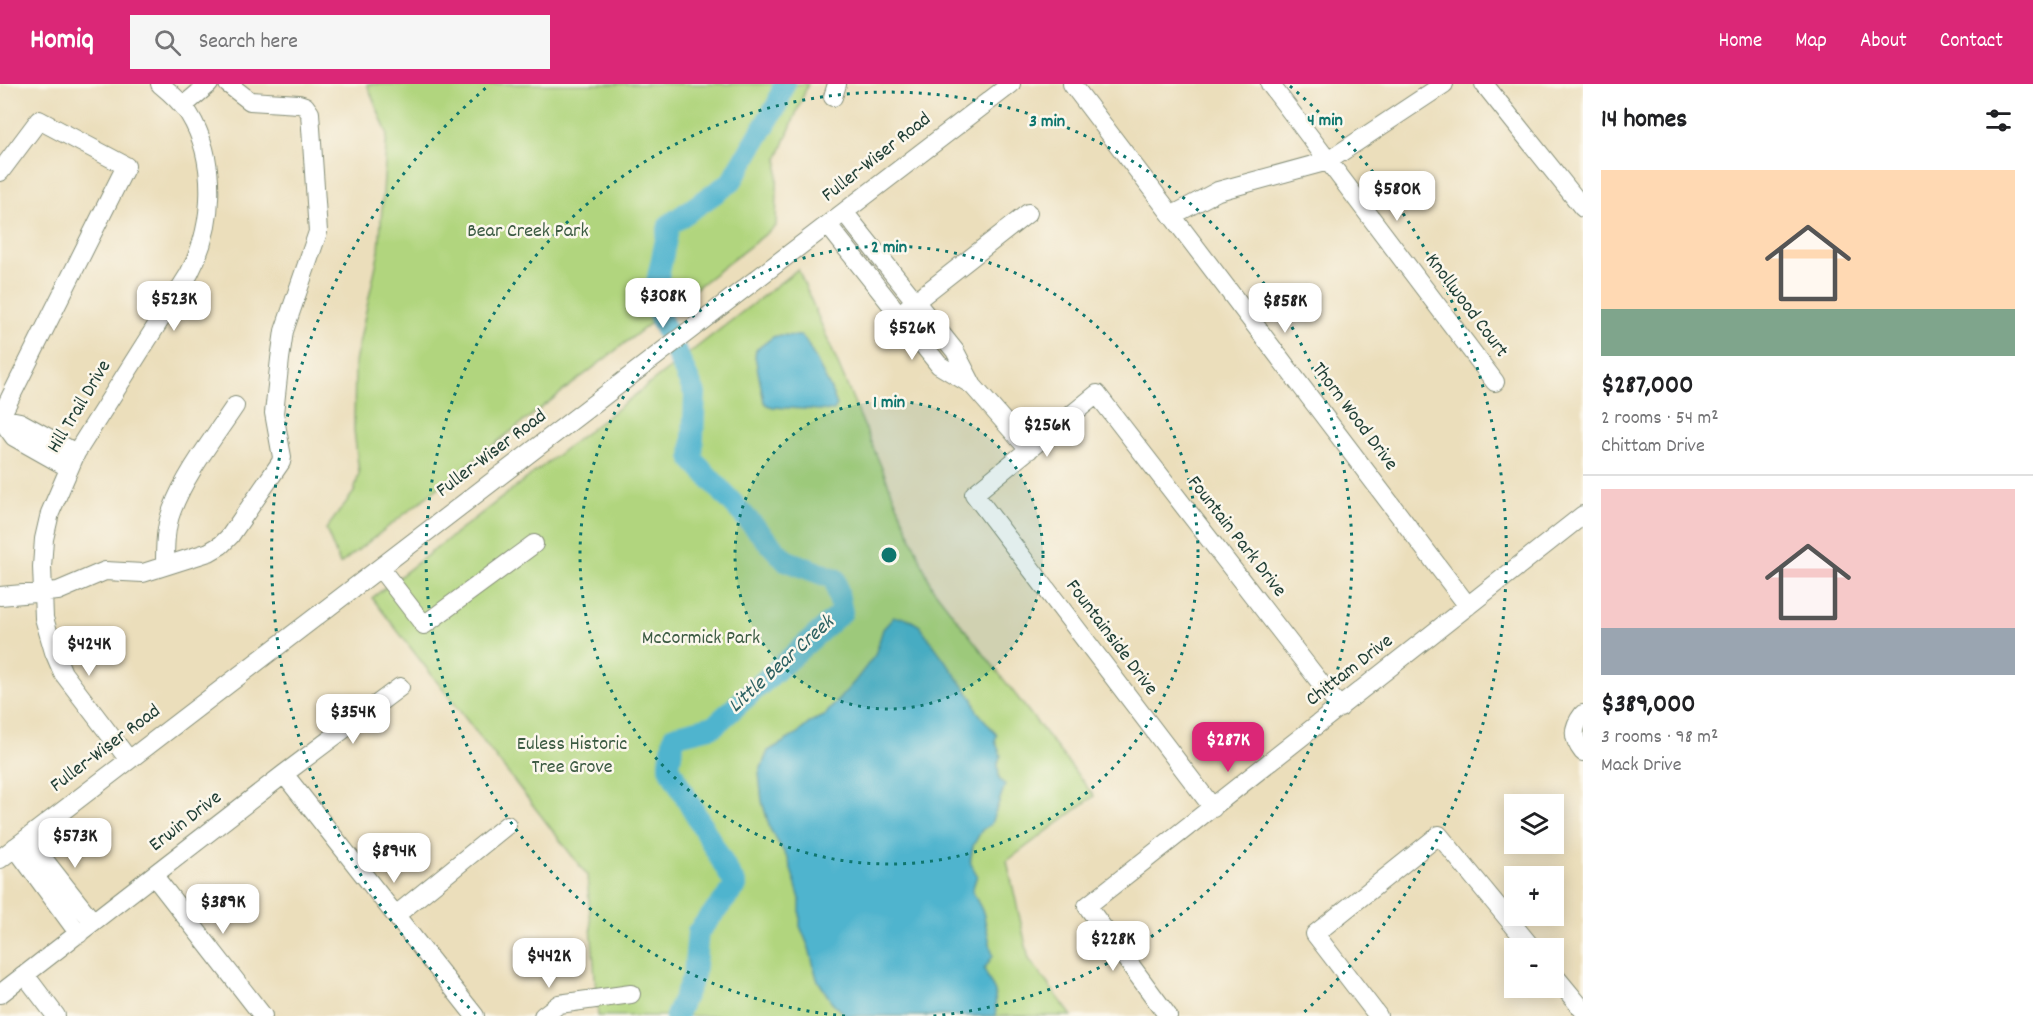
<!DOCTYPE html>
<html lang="en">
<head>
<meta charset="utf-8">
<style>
  :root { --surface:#fff; --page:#f6f6f6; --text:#202124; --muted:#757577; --line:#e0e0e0; --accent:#db2777 }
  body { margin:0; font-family:Dekko,sans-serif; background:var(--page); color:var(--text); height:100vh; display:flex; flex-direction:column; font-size:22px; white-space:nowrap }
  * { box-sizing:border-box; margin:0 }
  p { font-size:20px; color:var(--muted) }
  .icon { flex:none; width:33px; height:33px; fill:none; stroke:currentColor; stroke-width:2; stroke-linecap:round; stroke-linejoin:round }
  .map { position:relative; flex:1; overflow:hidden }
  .side { display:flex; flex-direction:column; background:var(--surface); width:450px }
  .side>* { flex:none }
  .buttons { position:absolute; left:1504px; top:710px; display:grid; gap:12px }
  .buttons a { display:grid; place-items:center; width:60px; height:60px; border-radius:0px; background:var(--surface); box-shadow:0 3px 15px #0003; font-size:30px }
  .price { position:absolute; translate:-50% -51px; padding:0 14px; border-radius:12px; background:#fff; color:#222; font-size:20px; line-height:39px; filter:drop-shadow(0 2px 3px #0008) }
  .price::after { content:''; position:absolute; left:50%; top:36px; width:18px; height:14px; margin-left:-9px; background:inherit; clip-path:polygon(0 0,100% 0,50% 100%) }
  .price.selected { background:var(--accent); color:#fff }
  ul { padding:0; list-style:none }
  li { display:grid; align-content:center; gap:12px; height:318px; padding:0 18px }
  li+li { border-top:2px solid var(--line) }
  li span { display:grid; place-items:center; height:186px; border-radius:0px; color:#555 }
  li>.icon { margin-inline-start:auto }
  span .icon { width:108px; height:108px; fill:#fffc; stroke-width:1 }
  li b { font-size:26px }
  h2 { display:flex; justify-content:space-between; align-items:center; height:72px; padding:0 18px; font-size:26px }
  header { display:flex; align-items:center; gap:36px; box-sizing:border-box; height:84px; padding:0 30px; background:var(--accent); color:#fff }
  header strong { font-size:28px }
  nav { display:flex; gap:33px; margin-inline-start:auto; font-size:21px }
  .search { width:420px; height:54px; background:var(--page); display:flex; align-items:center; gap:15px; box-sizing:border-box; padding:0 21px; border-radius:0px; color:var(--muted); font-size:22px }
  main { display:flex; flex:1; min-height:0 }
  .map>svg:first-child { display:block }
</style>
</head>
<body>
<header>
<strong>Homiq</strong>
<div class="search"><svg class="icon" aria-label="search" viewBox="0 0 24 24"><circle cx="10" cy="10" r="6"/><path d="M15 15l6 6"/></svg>Search here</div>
<nav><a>Home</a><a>Map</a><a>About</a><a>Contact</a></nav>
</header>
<main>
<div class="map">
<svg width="1583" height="932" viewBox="0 0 1583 932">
  <rect width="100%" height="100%" fill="#fbf7ec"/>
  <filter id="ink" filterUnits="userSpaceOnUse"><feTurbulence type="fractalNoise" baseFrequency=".0167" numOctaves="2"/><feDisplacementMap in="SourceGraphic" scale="12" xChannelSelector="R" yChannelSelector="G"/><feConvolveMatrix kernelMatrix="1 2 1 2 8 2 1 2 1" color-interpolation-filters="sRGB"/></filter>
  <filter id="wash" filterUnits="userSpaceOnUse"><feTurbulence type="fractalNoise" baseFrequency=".008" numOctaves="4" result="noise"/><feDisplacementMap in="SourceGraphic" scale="24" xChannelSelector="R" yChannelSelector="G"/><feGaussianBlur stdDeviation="1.35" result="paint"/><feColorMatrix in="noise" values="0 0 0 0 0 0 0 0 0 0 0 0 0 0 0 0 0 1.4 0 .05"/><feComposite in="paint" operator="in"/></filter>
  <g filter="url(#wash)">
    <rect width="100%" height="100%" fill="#ebdebb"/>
    <!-- green -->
    <path fill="#b1d57e" stroke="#688959" stroke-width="1.5" d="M367,0H808L778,74L776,142L340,480L326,445L354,408L359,389L354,346L355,278L379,167L387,49Z
      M798,185L932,503L1094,712L1007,777L1029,875L1072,932H598L587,791L372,514Z"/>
    <!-- water -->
    <path fill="#4fb4ce" stroke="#377881" stroke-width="1.5" d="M780,251L801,252L806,257L830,303L837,321L834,327L773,323L767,321L764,318L755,272L756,266L773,253Z
      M894,533L907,534L920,542L973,615L977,627L997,651L995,657L1001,671L998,679L999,695L1005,701L991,740L982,746L973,762L970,778L977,791L972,807L983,828L993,872L984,885L995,908L996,932H846L831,917L817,895L809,864L800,842V815L788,775L770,745L762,717L759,689L768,667L794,652L812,637L824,632L855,597L875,571L883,545Z"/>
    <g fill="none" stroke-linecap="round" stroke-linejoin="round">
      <!-- river -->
      <path stroke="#4fb4ce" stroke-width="22" d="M676,932L694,891L698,848L736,802L669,683L674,652L714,642L842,528L835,495L785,476L692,375L695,310L653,217L669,141L731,98L778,19L784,0"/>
    </g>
  </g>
  <g filter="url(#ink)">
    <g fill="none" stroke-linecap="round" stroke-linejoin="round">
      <!-- minor casing -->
      <g stroke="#858e78" stroke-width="20">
        <path id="minor" d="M1072,0L1468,522
          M1270,0L1495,298
          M1484,0L1583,124
          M833,13L837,0
          M183,22L209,0
          M0,88L39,36L126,82L0,334
          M844,128L955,267L973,302L1029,366
          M1173,131L1218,107L1328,77L1444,0
          M828,141L939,281L972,301
          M907,224L1028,129
          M0,334L14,353L69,384
          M0,334L20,338L76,369
          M165,482C165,463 165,444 172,426C186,389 213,355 235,322
          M380,484L424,541L534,460
          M0,512L58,507L105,487L143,489L209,468L221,461L230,452L281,378L282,373L274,329L280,275L284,247L318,148L310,29L305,22L299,20L250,17L228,0
          M1583,630C1572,644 1572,654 1583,668
          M129,676L63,589L54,568L44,534L42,483L44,455L50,429L76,369L189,190C214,143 218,77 189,30C181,18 171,9 160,0
          M284,690L475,932
          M1213,724L974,410L1097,310L1340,624
          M27,754L93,838
          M15,763L79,850
          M0,775L1011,0
          M154,792L263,932
          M396,831L507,741
          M25,891L56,932
          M1554,891L1583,926
          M0,910L284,690L400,603
          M543,932L559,920L631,910
          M1168,932L1087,822L1583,431
          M1378,932L1315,850L1439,751L1532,864"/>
      </g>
      <!-- minor -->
      <use href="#minor" stroke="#fff" stroke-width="18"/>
    </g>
  </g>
  <!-- distance rings -->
  <circle cx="889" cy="471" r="154" fill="#0f766e" fill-opacity=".12"/>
  <g fill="none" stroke="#0f766e" stroke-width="3" stroke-dasharray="3 6">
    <circle cx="889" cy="471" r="154"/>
    <circle cx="889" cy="471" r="309"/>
    <path d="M845 932A463 463 0 1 1 933 932"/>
    <path d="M476 930A617 617 0 0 1 488 2M1290 2A617 617 0 0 1 1302 930"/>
  </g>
  <g text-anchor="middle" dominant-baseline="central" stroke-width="5" stroke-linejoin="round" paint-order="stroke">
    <!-- street labels -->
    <g font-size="20" fill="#1f3d34" stroke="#fbf7ec">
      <text transform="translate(877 74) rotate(-38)">Fuller-Wiser Road</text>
      <text transform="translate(1466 222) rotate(53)">Knollwood Court</text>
      <text transform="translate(80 323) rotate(-59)">Hill Trail Drive</text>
      <text transform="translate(1354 333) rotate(53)">Thorn Wood Drive</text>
      <text transform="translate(492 370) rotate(-37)">Fuller-Wiser Road</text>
      <text transform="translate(1236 453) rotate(52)">Fountain Park Drive</text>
      <text transform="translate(1111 554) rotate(53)">Fountainside Drive</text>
      <text transform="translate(1350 587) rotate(-38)">Chittam Drive</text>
      <text transform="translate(106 665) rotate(-37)">Fuller-Wiser Road</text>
      <text transform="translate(186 738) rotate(-38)">Erwin Drive</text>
    </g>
    <!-- park labels -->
    <g font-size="20" fill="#3c5b43" stroke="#fbf7ec">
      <text x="528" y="148">Bear Creek Park</text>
      <text x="701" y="555">McCormick Park</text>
      <text x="572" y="661">Euless Historic<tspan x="572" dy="23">Tree Grove</tspan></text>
    </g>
    <!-- water labels -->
    <g font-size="21" font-style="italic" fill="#2d6162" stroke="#fbf7ec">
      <text transform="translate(782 581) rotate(-42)">Little Bear Creek</text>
    </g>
  </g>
  <circle cx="889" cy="471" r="9" fill="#0f766e" stroke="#fbf7ec" stroke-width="3"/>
  <g font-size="18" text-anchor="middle" font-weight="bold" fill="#0f766e" stroke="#fbf7ec" stroke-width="5" stroke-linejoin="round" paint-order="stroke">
    <text x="1325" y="41">4 min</text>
    <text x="1047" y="42">3 min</text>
    <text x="889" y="168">2 min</text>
    <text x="889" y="323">1 min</text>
  </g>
</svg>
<div class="buttons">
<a><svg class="icon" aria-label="layers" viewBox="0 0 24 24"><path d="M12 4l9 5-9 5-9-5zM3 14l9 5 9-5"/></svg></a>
<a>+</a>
<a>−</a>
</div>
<b class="price" style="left:1397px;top:138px">$580K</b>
<b class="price" style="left:663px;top:245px">$308K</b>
<b class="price" style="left:174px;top:248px">$523K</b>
<b class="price" style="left:1285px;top:250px">$858K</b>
<b class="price" style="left:912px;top:277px">$526K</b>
<b class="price" style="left:1047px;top:374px">$256K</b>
<b class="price" style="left:89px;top:593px">$424K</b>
<b class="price" style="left:353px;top:661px">$354K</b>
<b class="price selected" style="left:1228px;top:689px">$287K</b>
<b class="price" style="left:75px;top:785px">$573K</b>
<b class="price" style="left:394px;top:800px">$894K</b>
<b class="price" style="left:223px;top:851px">$389K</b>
<b class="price" style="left:1113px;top:888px">$228K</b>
<b class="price" style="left:549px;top:905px">$442K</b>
</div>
<section class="side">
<h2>14 homes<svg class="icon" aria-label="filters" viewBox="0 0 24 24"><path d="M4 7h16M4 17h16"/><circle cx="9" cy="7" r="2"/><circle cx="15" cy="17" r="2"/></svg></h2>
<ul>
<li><span style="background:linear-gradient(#ffd9b3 75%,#7fa58c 0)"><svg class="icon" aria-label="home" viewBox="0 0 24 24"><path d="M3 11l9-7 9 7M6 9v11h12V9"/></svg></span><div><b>$287,000</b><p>2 rooms · 54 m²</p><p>Chittam Drive</p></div></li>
<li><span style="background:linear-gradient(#f6c9c9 75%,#9aa5b1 0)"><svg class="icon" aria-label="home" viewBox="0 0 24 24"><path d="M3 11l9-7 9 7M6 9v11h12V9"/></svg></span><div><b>$389,000</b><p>3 rooms · 98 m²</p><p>Mack Drive</p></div></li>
</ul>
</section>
</main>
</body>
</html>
